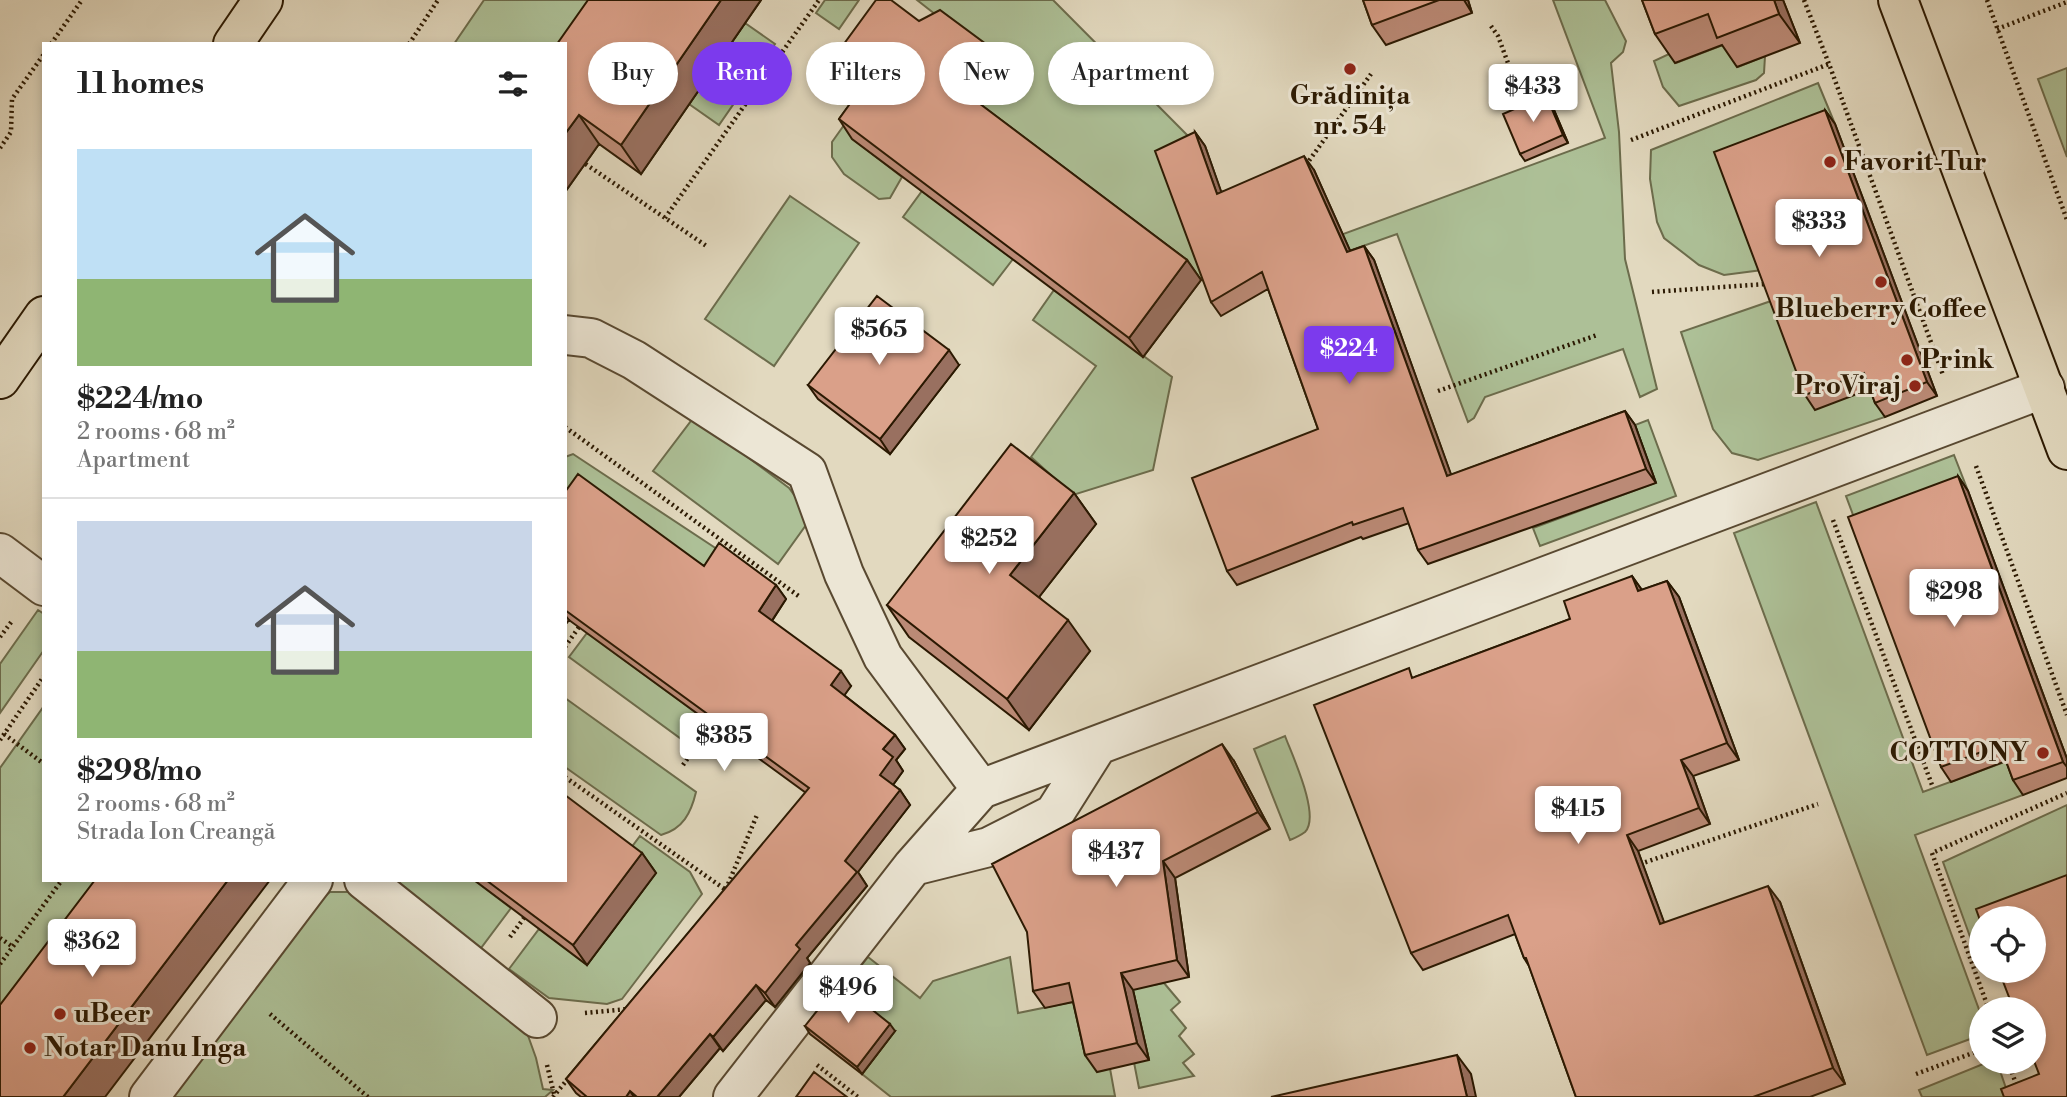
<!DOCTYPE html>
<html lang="en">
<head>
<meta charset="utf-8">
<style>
  :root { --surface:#fff; --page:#f2f2f2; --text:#222; --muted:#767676; --line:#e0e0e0; --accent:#7c3aed }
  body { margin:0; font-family:"Libre Bodoni",serif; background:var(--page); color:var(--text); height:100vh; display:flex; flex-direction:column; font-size:26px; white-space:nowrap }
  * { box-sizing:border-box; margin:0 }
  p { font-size:23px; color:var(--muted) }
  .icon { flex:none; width:38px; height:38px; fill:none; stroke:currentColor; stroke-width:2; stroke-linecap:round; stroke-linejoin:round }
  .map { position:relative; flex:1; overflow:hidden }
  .details { position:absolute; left:42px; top:42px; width:525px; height:840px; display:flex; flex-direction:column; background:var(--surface); border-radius:0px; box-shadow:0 4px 10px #0003 }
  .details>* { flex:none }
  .guide { position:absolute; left:588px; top:42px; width:665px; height:63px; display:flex; gap:14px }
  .fabs { position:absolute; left:1969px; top:906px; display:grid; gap:14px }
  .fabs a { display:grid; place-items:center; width:77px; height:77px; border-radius:50%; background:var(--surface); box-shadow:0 4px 10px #0003; font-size:35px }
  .price { position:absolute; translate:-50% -60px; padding:0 16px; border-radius:7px; background:#fff; color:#222; font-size:23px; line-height:46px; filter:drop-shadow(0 2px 4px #0008) }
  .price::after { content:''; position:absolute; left:50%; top:42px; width:21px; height:16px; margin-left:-10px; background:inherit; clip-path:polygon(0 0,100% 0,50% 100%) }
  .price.active { background:var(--accent); color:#fff }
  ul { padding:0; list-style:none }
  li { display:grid; align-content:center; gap:14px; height:371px; padding:0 35px }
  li+li { border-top:2px solid var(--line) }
  li span { display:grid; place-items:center; height:217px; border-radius:0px; color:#555 }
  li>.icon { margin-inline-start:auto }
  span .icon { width:126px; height:126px; fill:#fffc; stroke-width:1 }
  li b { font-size:30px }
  h2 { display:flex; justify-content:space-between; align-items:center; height:84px; padding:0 35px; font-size:30px }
  .chip { padding:0 24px; border-radius:32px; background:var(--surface); box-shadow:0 4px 10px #0003; font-size:24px; line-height:63px }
  .chip.active { background:var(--accent); color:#fff }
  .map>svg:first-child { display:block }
</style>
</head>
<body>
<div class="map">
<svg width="2067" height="1097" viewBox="0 0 2067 1097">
  <rect width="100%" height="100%" fill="#e2d9bf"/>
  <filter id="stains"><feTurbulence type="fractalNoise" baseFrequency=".00286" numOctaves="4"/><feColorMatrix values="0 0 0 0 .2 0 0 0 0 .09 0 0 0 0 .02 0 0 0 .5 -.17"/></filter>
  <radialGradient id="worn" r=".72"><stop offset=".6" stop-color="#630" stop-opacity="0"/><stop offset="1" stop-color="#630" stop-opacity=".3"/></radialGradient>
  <!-- green -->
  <path fill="#adc097" stroke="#6c6c4c" stroke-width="2" d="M484,0H627L565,44H454Z
    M825,0H859L839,29L816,13Z
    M917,0H1053L1200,148L1209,285L977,111L954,29Z
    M1553,0H1605L1626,41L1623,52L1611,63L1619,132L1625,259L1657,389L1640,397L1623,349L1485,397L1474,418L1468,422L1397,234L1312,264L1305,248L1605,138Z
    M745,23L775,44L719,125L689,104Z
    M1728,43L1738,67L1765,56L1764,73L1756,80L1679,106L1663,87L1654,61L1671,53L1676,63Z
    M2067,68V157L2038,79Z
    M1818,83L1835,124L1762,270L1724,275L1699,265L1664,238L1657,222L1650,179L1651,150Z
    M864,97L876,107L853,139L902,177L890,198L879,199L844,174L832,157V142Z
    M922,191L1013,259L993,285L903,217Z
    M790,196L859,243L774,366L705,319Z
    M1054,290L1172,377L1153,470L1073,495L1031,457L1096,366L1033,320Z
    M1774,300L1874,387L1885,417L1758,460L1732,453L1713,429L1681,332Z
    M694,417L789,488L811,518L778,564L653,471Z
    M1648,420L1676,496L1540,546L1533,528L1655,483L1635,425Z
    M573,454L729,557L714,580L565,519V457Z
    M1954,455L1968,491L1859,531L1846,496Z
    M1816,502L1923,792L2010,760L2023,795L1915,835L1981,1015V1035L1927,1055L1734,533Z
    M38,610L44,614V650L0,713V664Z
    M587,633L702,717L684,741L569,657Z
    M565,698L696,792C691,813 683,829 661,835L565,767Z
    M44,706V880H137L0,1060V768Z
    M1285,736C1292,755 1321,816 1305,832C1301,835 1295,838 1290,840L1254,749Z
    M2067,805V897L1981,919V967L1943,862Z
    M640,836L690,872L702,894L622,999L607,1004L549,998L509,969L539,929L587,965L628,852Z
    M400,880H474L511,908L478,952L396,885Z
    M330,892H356L526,1030L536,1058L543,1089L553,1090L545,1097H169L308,910Z
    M868,957L920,998L933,981L1010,957L1018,1013L1097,997L1115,1096L891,1097L862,1074L895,1031L842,990Z
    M1164,983L1180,1002L1171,1010L1186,1028L1179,1036L1194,1054L1183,1063L1194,1076L1139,1088L1120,991Z
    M1988,1062H1997L2009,1097H1922L1919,1090Z"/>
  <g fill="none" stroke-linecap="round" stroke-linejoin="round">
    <!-- minor casing -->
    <g stroke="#594931" stroke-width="42">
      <path id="minor" d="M565,335L591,338L634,360L807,472L844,574L883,657L981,789
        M0,553L44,586
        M913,866L989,847L1054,814L1097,746
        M364,880L537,1018
        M149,1097L313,880
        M733,1097L913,866L981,789L2045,388"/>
    </g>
    <!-- major casing -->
    <g stroke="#2b1902" stroke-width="42">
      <path id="major" d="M1898,0L2067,450
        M233,44L263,0
        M0,379L44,316"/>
    </g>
    <!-- path -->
    <path stroke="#2b1902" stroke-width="4.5" stroke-dasharray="2 3.5" stroke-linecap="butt" d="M1804,0L1829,64L1943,375
      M1987,0L2067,220
      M1491,26L1498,36L1525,109
      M1997,29L2067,2
      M51,44L82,0
      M409,44L438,0
      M1631,140L1829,64
      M0,148L11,132L12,99L44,54
      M581,161L708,247
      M1306,165L1371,74
      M665,218L819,0
      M1652,292L1766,284
      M1438,391L1597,335
      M565,427L800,597
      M1976,466L2067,715
      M1833,520L1932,785
      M0,637L12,621
      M565,647L579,627
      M4,734L44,764
      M0,740L44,676
      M683,765L712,724
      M565,777L726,890
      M1640,864L1818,804
      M726,889L757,815
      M510,937L524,918
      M0,938L13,947
      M0,964L62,880
      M1989,1010L1932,853L2067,793
      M585,1013L627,1009
      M270,1014L368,1097
      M2008,1062L2021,1097
      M547,1065L554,1094
      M817,1065L858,1097
      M1916,1074L1981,1050
      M553,1097L571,1075"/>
    <!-- minor -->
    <use href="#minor" stroke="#ece6d5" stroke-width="38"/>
    <!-- major -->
    <use href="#major" stroke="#e2d9bf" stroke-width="38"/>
  </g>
  <!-- wall -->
  <path fill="#bb8a76" stroke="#2b1902" stroke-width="2" d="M588,0H761L641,174L599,144L565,192Z
    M1363,0H1468L1472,13L1386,45L1372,25Z
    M1642,0H1783L1800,43L1737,67L1722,45L1675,63L1655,34Z
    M919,21L994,50L1008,70L981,105L1187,260L1201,280L1143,357L852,139L839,119L858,93L844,82L830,63Z
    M1546,95L1551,103L1568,143L1525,161L1520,154Z
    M1825,110L1835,124L1937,396L1885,417L1875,403L1870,389L1815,410L1805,395Z
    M1195,132L1205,146L1221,192L1314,170L1350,251L1364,246L1374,260L1451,475L1625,411L1635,425L1656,483L1428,564L1418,550L1409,523L1363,539L1361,537L1237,585L1227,571L1318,429L1268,289L1221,316L1211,302Z
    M959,365L890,454L818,399L808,385Z
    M1958,476L1968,491L2067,759V778L2023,795L2013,780L2006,761L1951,782L1941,767Z
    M565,492L704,566L776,585L786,599L772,621L851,686L844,695L895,735L905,749L896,760L903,771L893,785L900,790L910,805L858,872L867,886L807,958L810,963L775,1007L766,1000L723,1051L720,1048L679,1097H581L576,1093L566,1079L806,793L569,620L565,625Z
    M1074,493L1096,524L1039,597L1090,651L1029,730L909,637L887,605Z
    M1632,576L1642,590L1667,581L1679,597L1739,760L1693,776L1710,824L1638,851L1664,923L1780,902L1845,1084L1810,1097H1576L1529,966L1524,958L1515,934L1423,970L1411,953L1415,677L1570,619Z
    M1234,761L1270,829L1175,878L1189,977L1133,990L1149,1060L1097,1072L1085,1055L1073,1002L1045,1008L1033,991Z
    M642,853L656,873L587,965L474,880H565Z
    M805,1026L895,1031L862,1074L810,1034Z"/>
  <!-- shaded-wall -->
  <path fill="#997060" stroke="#2b1902" stroke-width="2" d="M721,0H761L641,174L621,145Z
    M1464,0H1468L1472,13Z
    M1774,0H1783L1800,43L1779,14Z
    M994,50L1008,70L977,111L963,91Z
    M1546,95L1551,103L1568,143L1563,135Z
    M1825,110L1835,124L1937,396L1927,382Z
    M579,115L599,144L565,192V134Z
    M1195,132L1205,146L1227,208L1217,194Z
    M1304,156L1314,170L1357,266L1347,252Z
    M1364,246L1374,260L1457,491L1447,476Z
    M1187,260L1201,280L1143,357L1129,338Z
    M949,350L959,365L890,454L880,439Z
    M1625,411L1635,425L1656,483L1646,469Z
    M1958,476L1968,491L2067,759V767L2063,762Z
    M1074,493L1096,524L1032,606L1010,575Z
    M1632,576L1644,593L1638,591Z
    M1667,581L1679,597L1739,760L1727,743Z
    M776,585L786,599L769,625L759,611Z
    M565,615L569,620L565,625Z
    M1068,620L1090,651L1029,730L1007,699Z
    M841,671L851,686L841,700L831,685Z
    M895,735L905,749L896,760L903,771L890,789L880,775L883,749Z
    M1222,744L1234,761L1270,829L1258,812Z
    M1681,760L1693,776L1710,824L1699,808Z
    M900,790L910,805L858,872L867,886L807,958L810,963L775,1007L765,993L796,945L845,861Z
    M1627,835L1638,851L1671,941L1660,924Z
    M642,853L656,873L587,965L573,945Z
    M1163,861L1175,878L1189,977L1177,960Z
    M228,880H270L105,1097H63Z
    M1768,886L1780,902L1845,1084L1833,1068Z
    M1121,973L1133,990L1149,1060L1137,1043Z
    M756,985L766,1000L723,1051L713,1037Z
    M890,1024L895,1031L862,1074L857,1067Z
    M710,1034L720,1048L679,1097H657Z
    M1457,1055L1471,1074L1476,1097H1467Z
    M630,1091L634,1097H626Z"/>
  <!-- building -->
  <path fill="#daa089" stroke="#2b1902" stroke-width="2" d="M588,0H721L621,145L579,115L565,134V44H557Z
    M876,0H891L919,21L940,10L994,50L963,91L1187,260L1129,338L839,119L862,87L830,63Z
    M1363,0H1439L1372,25Z
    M1642,0H1774L1779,14L1717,38L1708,14L1655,34Z
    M1546,95L1563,135L1520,154L1503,114Z
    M1825,110L1927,382L1875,403L1864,373L1805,395L1714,152Z
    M1195,132L1217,194L1304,156L1347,252L1364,246L1447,476L1625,411L1646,469L1418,550L1403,508L1353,525L1352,522L1227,571L1192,478L1318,429L1262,272L1211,302L1155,151Z
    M877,296L949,350L880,439L808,385Z
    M1011,444L1074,493L1010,575L1068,620L1007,699L887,605Z
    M578,474L704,566L719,543L776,585L759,611L841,671L831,685L895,735L883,749L893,757L880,775L900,790L845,861L857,872L796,945L800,949L765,993L756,985L713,1037L710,1034L657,1097H637L630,1091L626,1097H587L566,1079L809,788L565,610V492Z
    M1958,476L2063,762L2013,780L2000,745L1941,767L1848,517Z
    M1632,576L1638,591L1667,581L1727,743L1681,760L1699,808L1627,835L1660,924L1768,886L1833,1068L1753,1097H1576L1526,958H1524L1508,915L1411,953L1314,705L1409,668L1412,678L1570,619L1564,601Z
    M1222,744L1258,812L1163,861L1177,960L1121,973L1137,1043L1085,1055L1069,983L1033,991L1027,932L992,864Z
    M565,795L642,853L573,945L486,880H565Z
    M2067,875V1097H2004L2001,1089L2039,1074L2034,1061V1010H2014L1999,971H2034V919H1981V923L1976,909Z
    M95,880H228L63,1097H0V1005Z
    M839,983L890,1024L857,1067L805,1026Z
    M1457,1055L1467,1097H1271Z
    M814,1072L847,1097H796Z"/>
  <!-- markers -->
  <g fill="#8f2418" stroke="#ece6d5" stroke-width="2.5">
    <circle cx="1350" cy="69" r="7"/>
    <circle cx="1830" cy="162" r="7"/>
    <circle cx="1881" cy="282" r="7"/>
    <circle cx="1907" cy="360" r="7"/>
    <circle cx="1915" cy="386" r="7"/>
    <circle cx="2043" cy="753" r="7"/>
    <circle cx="60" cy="1014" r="7"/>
    <circle cx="30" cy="1048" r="7"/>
  </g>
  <g text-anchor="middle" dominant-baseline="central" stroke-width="6" stroke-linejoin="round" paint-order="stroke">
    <!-- poi labels -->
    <g font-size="26" font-weight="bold" fill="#2b1902" stroke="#ece6d5" text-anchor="start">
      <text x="1350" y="96" text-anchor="middle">Grădinița<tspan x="1350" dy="30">nr. 54</tspan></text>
      <text x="1844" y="162">Favorit-Tur</text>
      <text x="1881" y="309" text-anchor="middle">Blueberry Coffee</text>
      <text x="1921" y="360">Prink</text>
      <text x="1901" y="386" text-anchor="end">ProViraj</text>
      <text x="2029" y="753" text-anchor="end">COTTONY</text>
      <text x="74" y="1014">uBeer</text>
      <text x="44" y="1048">Notar Danu Inga</text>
    </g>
  </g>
  <rect width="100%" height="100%" filter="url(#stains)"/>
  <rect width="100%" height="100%" fill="url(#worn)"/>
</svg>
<div class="fabs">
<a><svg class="icon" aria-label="locate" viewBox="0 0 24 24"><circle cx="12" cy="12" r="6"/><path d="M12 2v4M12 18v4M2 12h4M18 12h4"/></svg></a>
<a><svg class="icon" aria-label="layers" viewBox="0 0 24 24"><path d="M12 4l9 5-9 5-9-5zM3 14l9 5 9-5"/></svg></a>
</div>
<b class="price" style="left:1533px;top:124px">$433</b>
<b class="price" style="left:1819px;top:259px">$333</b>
<b class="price" style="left:879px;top:367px">$565</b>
<b class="price active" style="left:1349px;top:386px">$224</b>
<b class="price" style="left:989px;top:576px">$252</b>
<b class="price" style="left:1954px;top:629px">$298</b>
<b class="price" style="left:724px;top:773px">$385</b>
<b class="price" style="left:1578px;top:846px">$415</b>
<b class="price" style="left:1116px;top:889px">$437</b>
<b class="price" style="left:92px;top:979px">$362</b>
<b class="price" style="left:848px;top:1025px">$496</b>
<div class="guide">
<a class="chip">Buy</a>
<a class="chip active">Rent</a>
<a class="chip">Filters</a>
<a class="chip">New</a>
<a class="chip">Apartment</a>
</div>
<section class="details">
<h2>11 homes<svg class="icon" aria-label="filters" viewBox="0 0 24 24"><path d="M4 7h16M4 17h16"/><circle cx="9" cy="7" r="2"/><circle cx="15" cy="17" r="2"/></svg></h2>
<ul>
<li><span style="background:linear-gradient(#bfe0f5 60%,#8fb573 0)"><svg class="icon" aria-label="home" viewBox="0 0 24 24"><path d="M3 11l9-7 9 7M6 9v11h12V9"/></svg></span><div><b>$224/mo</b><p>2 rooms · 68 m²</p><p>Apartment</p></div></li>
<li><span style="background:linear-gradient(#c9d6e8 60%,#8fb573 0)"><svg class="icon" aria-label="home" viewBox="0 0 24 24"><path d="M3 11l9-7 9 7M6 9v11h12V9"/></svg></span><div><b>$298/mo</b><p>2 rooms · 68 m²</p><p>Strada Ion Creangă</p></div></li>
</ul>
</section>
</div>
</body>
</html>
